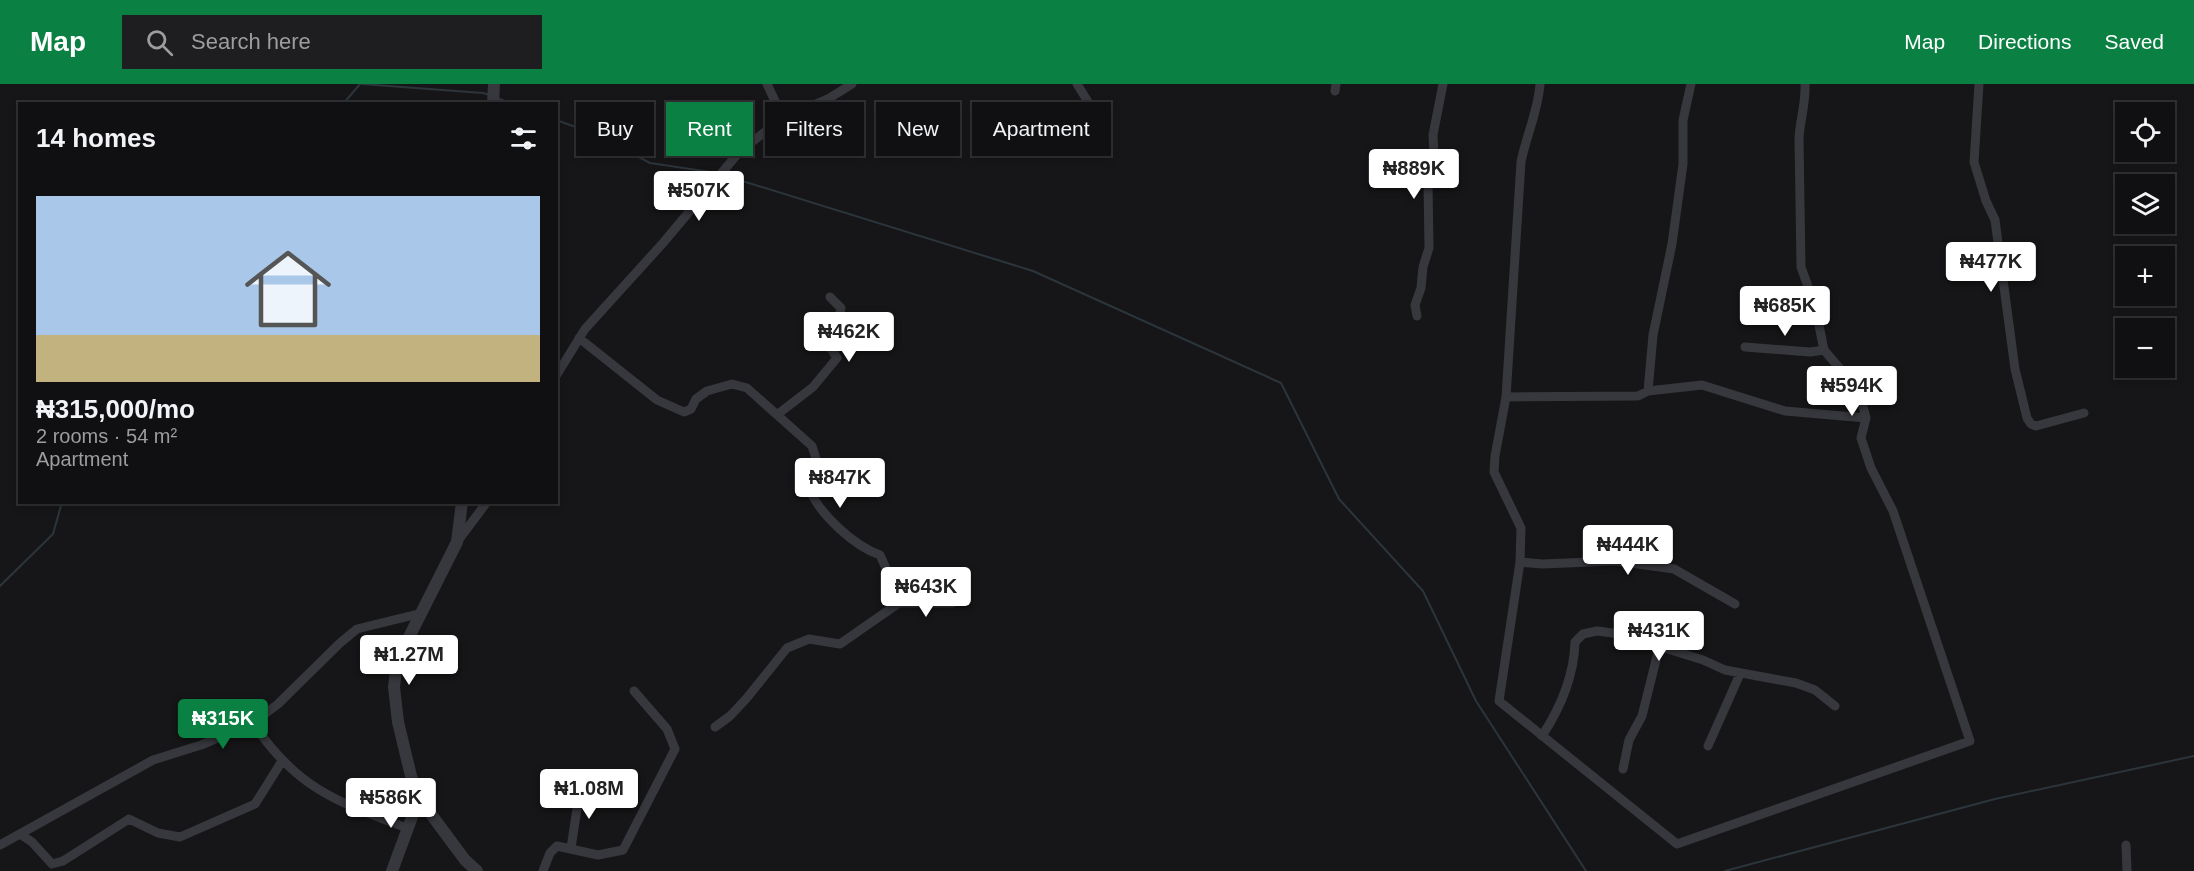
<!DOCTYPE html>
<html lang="en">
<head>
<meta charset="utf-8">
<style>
  :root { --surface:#101012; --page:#1e1e20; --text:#f1f3f6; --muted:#9c9d9f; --line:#303032; --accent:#0b8043 }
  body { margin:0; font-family:Helvetica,sans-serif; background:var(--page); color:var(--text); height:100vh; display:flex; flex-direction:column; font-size:22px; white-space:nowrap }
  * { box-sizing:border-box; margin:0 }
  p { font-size:20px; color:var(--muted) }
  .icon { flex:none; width:33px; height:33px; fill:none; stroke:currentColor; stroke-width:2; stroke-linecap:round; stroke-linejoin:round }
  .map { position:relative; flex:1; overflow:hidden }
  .drawer { position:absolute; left:18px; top:18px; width:540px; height:402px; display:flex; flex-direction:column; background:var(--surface); border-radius:0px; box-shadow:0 3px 9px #0003,0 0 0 2px var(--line) }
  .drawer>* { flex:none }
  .guide { position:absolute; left:576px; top:18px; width:570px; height:54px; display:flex; gap:12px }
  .buttons { position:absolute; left:2115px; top:18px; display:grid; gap:12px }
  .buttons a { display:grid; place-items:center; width:60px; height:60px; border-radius:0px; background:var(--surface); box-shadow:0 3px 9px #0003,0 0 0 2px var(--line); font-size:30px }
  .price { position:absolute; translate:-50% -51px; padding:0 14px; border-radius:6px; background:#fff; color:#222; font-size:20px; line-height:39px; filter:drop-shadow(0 2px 3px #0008) }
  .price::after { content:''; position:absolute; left:50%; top:36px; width:18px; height:14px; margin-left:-9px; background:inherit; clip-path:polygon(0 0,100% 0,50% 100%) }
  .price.on { background:var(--accent); color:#fff }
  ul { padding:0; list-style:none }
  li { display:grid; align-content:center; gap:12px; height:318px; padding:0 18px }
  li+li { border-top:2px solid var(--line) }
  li span { display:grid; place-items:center; height:186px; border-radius:0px; color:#555 }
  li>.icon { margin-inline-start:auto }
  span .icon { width:108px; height:108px; fill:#fffc; stroke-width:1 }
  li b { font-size:26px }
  h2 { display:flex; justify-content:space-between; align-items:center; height:72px; padding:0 18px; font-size:26px }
  .tag { padding:0 21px; border-radius:0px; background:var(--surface); box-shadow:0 3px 9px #0003,0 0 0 2px var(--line); font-size:21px; line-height:54px }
  .tag.on { background:var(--accent); color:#fff }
  header { display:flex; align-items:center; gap:36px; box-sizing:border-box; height:84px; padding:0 30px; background:var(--accent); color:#fff }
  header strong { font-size:28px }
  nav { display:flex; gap:33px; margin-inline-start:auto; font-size:21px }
  .search { width:420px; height:54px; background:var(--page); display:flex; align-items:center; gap:15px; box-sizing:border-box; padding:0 21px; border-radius:0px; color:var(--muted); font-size:22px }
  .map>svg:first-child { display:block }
</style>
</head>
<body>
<header>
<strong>Map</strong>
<div class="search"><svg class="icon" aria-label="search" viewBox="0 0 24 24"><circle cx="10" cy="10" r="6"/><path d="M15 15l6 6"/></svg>Search here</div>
<nav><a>Map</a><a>Directions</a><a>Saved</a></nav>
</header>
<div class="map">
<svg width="2194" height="787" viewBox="0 0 2194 787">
  <rect width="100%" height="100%" fill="#161618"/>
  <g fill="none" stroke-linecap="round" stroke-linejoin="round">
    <!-- stream -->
    <path stroke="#2c353c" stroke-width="2" d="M362,0L483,9L490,11
      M498,14L512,20
      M343,20L360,0
      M556,36L598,51L650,79L717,89
      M723,91L1033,187L1281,299L1339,415L1423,507L1476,617L1586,787
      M0,502L53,450L62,418
      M1725,787L1995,715L2194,672"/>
    <!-- minor -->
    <path stroke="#37383d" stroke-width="9" d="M767,0L783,34
      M1077,0L1095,29
      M1540,0C1538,28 1526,52 1521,78L1506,313L1495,372L1494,388L1521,444L1520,478L1499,617L1677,760L1970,657L1893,427L1871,384L1861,354L1866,334L1859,307L1824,266L1815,222L1801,183L1799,54C1800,36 1806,19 1805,0
      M1979,0L1974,78L1986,117L1995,136L2015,285L2027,334L2031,340L2036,342L2084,329
      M1335,7L1336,0
      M1417,232L1415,221L1421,204L1423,183L1429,164L1428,99L1434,71L1433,51L1443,0
      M579,254L657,316L684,328L691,325L696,315L707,307L732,300L747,304L812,362L818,381L809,390C809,394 808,400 809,404C819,430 854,462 880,471L889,491L898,503L899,519L840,560L809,555L787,564L746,615L730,632L715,643
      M1745,263L1810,268L1824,266
      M556,292L585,245L663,159L740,67L783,34L828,15L852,0
      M1648,307L1653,251L1672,160L1683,80V36L1691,0
      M1506,313L1638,312L1648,307L1702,301L1785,327L1866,334
      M778,330L813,303L837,274L832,266L818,253L837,241L841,224L830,213
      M457,458L487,418
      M1520,478L1542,480L1616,477L1674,485L1735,520
      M899,519H953
      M253,639C296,704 337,718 407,744
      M1542,652C1561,623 1574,592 1575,558L1583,550L1597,547L1620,550L1703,576L1725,586L1796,599L1815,606L1835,622
      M1708,662L1740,590
      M1623,685L1629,656L1642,632L1659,564
      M20,750L32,758L52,780L63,777L129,735L158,749L180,753L255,720L282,677
      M0,761L153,676L201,661L253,639L278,620L340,559L357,545L422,529
      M2126,761L2127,787
      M571,764L580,705
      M543,787L550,769L557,762L598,771L623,766L675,665L667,645L634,607"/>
    <!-- tertiary -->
    <path stroke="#37383d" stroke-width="12" d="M493,20L494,0
      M462,418L457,458L397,577L394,603L398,638L411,692L419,714L465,776L477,787
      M392,787L419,714"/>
  </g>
</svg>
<div class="buttons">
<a><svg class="icon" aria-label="locate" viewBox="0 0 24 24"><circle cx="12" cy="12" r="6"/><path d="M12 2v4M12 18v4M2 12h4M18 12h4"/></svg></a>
<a><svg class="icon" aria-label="layers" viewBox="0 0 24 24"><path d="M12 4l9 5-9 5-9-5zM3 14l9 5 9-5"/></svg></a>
<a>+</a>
<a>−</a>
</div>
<b class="price" style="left:1414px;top:116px">₦889K</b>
<b class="price" style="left:699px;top:138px">₦507K</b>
<b class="price" style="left:1991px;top:209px">₦477K</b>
<b class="price" style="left:1785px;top:253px">₦685K</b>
<b class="price" style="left:849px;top:279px">₦462K</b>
<b class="price" style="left:1852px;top:333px">₦594K</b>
<b class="price" style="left:840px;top:425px">₦847K</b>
<b class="price" style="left:1628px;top:492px">₦444K</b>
<b class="price" style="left:926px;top:534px">₦643K</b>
<b class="price" style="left:1659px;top:578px">₦431K</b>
<b class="price" style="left:409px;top:602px">₦1.27M</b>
<b class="price on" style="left:223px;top:666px">₦315K</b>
<b class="price" style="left:589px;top:736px">₦1.08M</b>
<b class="price" style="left:391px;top:745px">₦586K</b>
<div class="guide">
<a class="tag">Buy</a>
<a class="tag on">Rent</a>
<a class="tag">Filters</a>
<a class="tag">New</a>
<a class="tag">Apartment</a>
</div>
<section class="drawer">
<h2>14 homes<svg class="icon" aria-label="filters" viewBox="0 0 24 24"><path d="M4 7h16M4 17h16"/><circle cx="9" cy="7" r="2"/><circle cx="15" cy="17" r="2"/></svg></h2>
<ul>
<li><span style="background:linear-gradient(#a9c7e8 75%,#c2b280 0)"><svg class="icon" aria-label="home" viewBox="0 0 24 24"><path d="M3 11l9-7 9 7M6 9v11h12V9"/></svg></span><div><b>₦315,000/mo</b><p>2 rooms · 54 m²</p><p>Apartment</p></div></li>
</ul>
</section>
</div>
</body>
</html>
